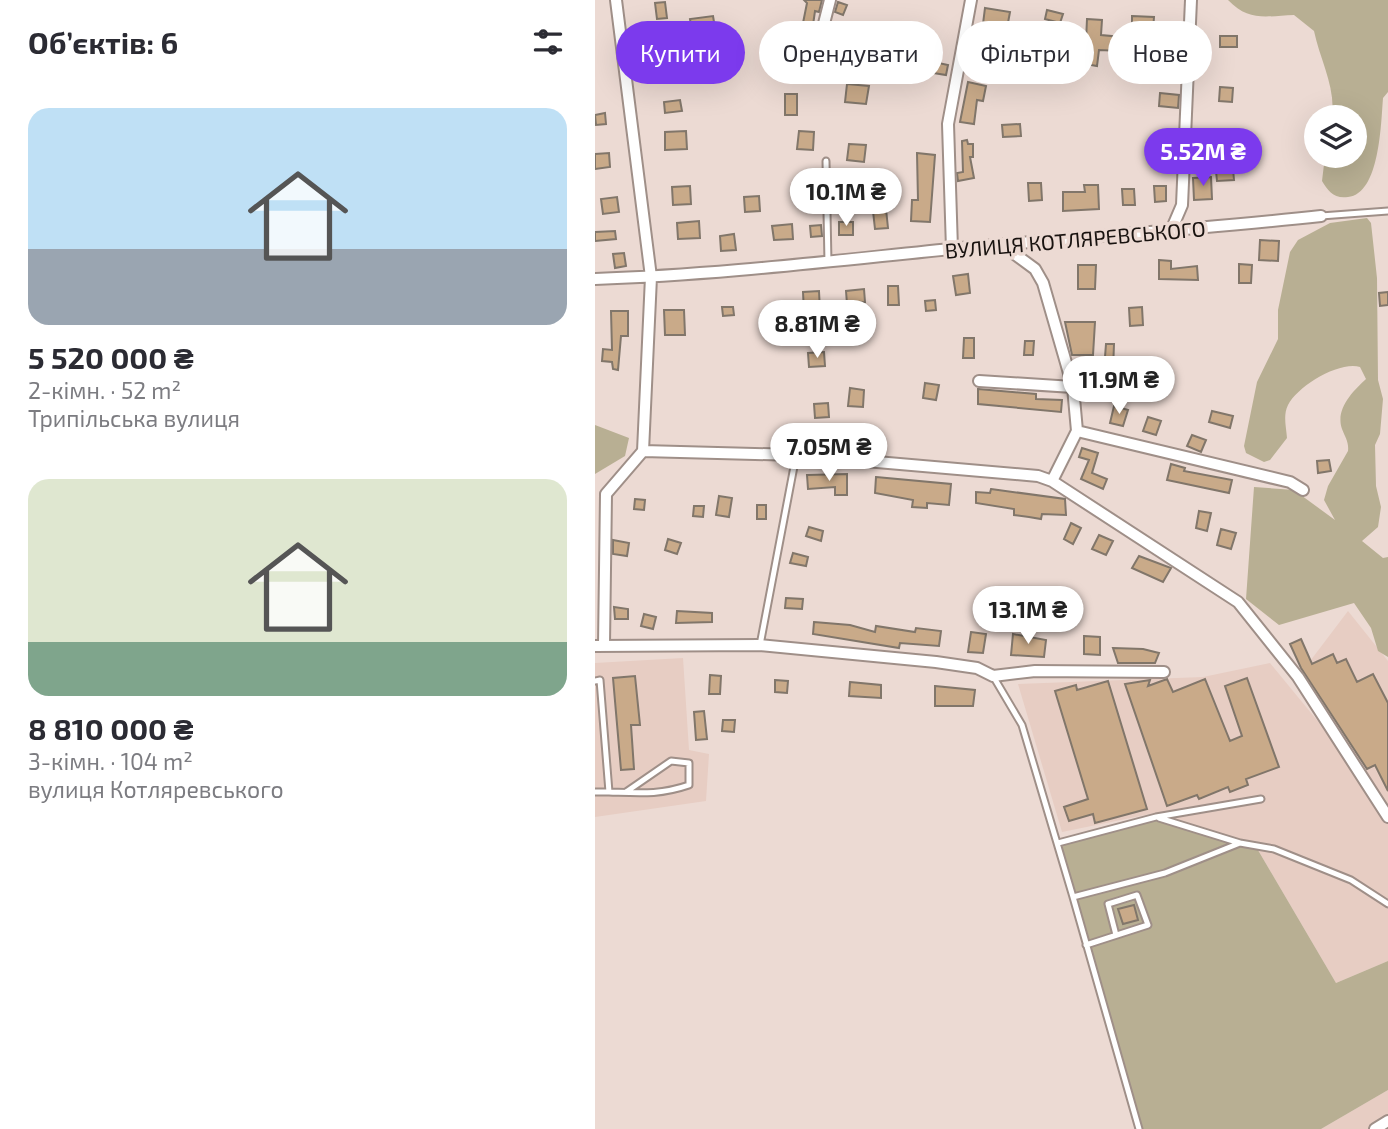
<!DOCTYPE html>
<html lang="uk">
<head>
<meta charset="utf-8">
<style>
  :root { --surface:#fff; --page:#f7f7f7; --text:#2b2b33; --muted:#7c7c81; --accent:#7c3aed }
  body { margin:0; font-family:"Exo 2",sans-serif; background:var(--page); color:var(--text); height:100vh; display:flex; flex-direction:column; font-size:26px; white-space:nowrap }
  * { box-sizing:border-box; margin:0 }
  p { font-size:23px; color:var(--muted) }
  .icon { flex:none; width:38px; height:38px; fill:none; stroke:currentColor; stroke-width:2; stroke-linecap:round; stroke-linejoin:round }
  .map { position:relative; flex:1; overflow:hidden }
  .side { display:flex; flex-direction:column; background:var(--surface); width:595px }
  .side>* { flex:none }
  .guide { position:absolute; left:21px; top:21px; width:665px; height:63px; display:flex; gap:14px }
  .fabs { position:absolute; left:709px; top:105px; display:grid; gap:14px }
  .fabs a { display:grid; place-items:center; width:63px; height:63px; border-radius:50%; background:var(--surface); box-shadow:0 7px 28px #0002; font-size:35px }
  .price { position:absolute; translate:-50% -60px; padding:0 16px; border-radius:24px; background:#fff; color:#222; font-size:23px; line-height:46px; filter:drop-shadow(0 2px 4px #0008) }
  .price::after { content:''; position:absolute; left:50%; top:42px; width:21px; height:16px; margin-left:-10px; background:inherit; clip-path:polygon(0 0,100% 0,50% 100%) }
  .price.on { background:var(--accent); color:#fff }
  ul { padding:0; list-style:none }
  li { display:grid; align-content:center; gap:14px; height:371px; padding:0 28px }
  li span { display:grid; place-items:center; height:217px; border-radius:21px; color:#555 }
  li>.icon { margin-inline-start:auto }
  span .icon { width:126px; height:126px; fill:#fffc; stroke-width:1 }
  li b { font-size:30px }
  h2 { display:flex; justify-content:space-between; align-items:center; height:84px; padding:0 28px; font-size:30px }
  .tag { padding:0 24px; border-radius:32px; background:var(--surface); box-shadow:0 7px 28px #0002; font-size:24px; line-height:63px }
  .tag.on { background:var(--accent); color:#fff }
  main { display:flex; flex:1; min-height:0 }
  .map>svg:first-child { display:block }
</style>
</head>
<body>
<main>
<section class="side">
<h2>Об’єктів: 6<svg class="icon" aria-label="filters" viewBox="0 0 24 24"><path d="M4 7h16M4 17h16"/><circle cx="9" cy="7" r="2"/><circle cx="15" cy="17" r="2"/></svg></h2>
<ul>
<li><span style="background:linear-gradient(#bfe0f5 65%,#9aa5b1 0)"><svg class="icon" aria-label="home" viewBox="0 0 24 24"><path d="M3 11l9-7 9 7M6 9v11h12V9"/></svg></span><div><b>5 520 000 ₴</b><p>2-кімн. · 52 m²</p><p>Трипільська вулиця</p></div></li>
<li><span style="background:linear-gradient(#dfe7d0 75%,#7fa58c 0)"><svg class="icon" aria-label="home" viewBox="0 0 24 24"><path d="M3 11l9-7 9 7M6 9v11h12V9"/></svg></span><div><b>8 810 000 ₴</b><p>3-кімн. · 104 m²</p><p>вулиця Котляревського</p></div></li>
</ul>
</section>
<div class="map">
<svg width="793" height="1129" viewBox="0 0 793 1129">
  <rect width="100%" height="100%" fill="#ecdad3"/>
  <!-- built -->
  <path fill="#e7cdc3" d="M753,611L793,661V961L741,983L660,845L645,843L560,813L467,832L423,684L608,677L675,663L753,758L703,677Z
    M88,658L94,750L114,754L111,801L0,817V663Z
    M793,1090V1121L780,1129H726Z"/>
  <!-- green -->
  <path fill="#b8af93" d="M633,0H793V92L788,98C786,122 785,194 753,197C739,199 733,191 727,181L730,156H760V117H737C741,87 725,60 719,31L699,15C671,16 654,22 633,0Z
    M772,218L776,223L782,278L783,380L788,399L785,434L780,445L781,486L786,507L783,527L767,541L788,558L793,557V657L783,651L776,628L759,603L684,625L651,599L659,487L699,490L740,520L729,500L733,486L753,451C754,442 750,437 747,429C740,409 758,391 771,379L765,367C744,361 703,386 693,405C688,415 691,426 692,438L675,460L669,462L651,453L649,446L662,382L683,339V310L695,252L703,240L735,223Z
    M0,425L34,438L30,456L0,474Z
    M561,817L660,845L741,983L793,961V1090L726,1129H548L463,843Z"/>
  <!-- building -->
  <path fill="#c9aa89" stroke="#81766a" stroke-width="2" d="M209,0H227L224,12L220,11L215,46L202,44L205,23H208L212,3Z
    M70,2L72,18L62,19L60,3Z
    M243,2L252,5L248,15L240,12Z
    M390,8L415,12L412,28L388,24Z
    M452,10L468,14L465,23L450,19Z
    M118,16L120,28L97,32L95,19Z
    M537,16L559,17L558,30L537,29Z
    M492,19L507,20L506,35L527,37L526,51L504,50L502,66L490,64Z
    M134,35L137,52L124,54L122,36Z
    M234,35L245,38L241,50L231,47Z
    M625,36H642V47H625Z
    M444,38L458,40L456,54L441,52Z
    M392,46L404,49L401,61L389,58Z
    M81,53L83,67L69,69L67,55Z
    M334,61L353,65L351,75L332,72Z
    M373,82L391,86L388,101L382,100L379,124L365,122Z
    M252,84L274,86L271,104L250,102Z
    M625,87L638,88L637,102L624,101Z
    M565,93L584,95L583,108L564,106Z
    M190,94H202V115H190Z
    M85,100L87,111L70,113L69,102Z
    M10,113L11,124L1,125L0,115Z
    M425,124L426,136L408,137L407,125Z
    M91,131L92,149L70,150V132Z
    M204,131L219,132L218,150L202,149Z
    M372,140L373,144H378V157H375L379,178L363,181L362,173L368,172L367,141Z
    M254,144L271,145L269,162L252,160Z
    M14,153L15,167L0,169V154Z
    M322,153L340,155L335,222L316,221L317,200H323Z
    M638,169L639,180L622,181L621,171Z
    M616,177L617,199L599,200L598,178Z
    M433,183H446L447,200L434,201Z
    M489,185H503L504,209L468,211V192H490Z
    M95,186L96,204L78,205L77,187Z
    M559,186H571V201L560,202Z
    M527,189H539L540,205H528Z
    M164,196L165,211L150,212L149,197Z
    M22,197L24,212L8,214L6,199Z
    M291,209L293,228L280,229L278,211Z
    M104,221L105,238L83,239L82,223Z
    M244,222H258V235H244Z
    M197,224L198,239L179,240L177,226Z
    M226,225L227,236L216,237L215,226Z
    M20,231L21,239L0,241V232Z
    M139,234L141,250L126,251L125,236Z
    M665,240L684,241L683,261L664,260Z
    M29,253L31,266L20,268L18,254Z
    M564,260L576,261V269L602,266L603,280L564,279Z
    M644,264L657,265L656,283H644Z
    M483,265H501L500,289H483Z
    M373,274L375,293L361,295L358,276Z
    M293,286H303L304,305H293Z
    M269,289L270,302L252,304L251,291Z
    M224,291L225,312L209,313L208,292Z
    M793,292V305L785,306L784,293Z
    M340,300L341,310L331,311L330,301Z
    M194,306L195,318L187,319L186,307Z
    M127,307H138L139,315L128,316Z
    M547,307L548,325L535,326L534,308Z
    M69,310H89L90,335H70Z
    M16,311H33V336H26L23,370L18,369L17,362L7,361L8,349L17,350Z
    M470,322H500L498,355H477Z
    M369,338H379V358H368Z
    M430,341H439L438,355H429Z
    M511,344H519L518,370H509Z
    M229,352L230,366L214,367L213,353Z
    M330,383L344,385L341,400L328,398Z
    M255,388L269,390L268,407L253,406Z
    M383,389L441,394V399L467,400L466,412L383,404Z
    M233,403L234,417L220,418L219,404Z
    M519,406L533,410L528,426L515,423Z
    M617,411L638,416L635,428L614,422Z
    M553,417L566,421L561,435L548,431Z
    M597,435L611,440L606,452L592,446Z
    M487,448L503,453L497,473L512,479L508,489L486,479L494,460L484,457Z
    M734,460L736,471L723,473L722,461Z
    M576,464L590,468L589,471L637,480L634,493L572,480Z
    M252,474V495H240V487L213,489L212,475Z
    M281,477L356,484L354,505L332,503V508L317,507L318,500L280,493Z
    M396,489L470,499L471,515L447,514L446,519L434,517L419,515V509L381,503V492L395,493Z
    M124,496L137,498L134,517L121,515Z
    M40,499L50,500L49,510L39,509Z
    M162,505H171V519H162Z
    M99,506H109L108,517L98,516Z
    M604,511L616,513L612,531L601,528Z
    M476,523L486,528L478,544L469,539Z
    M214,527L228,531L226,541L211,536Z
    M626,529L641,533L636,549L622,545Z
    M504,535L518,541L511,555L497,549Z
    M73,539L86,543L82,554L70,550Z
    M18,540L34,543L32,556L18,554Z
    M198,553L213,557L211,566L195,563Z
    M544,556L576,568L568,582L537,568Z
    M191,598L208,599L207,609L190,608Z
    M19,607L33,609V619H20Z
    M82,611L117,613V622L81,623Z
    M49,614L61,617L58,629L46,626Z
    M219,622L255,625L280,632L281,626L320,632L321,628L346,631L344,646L305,643L304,648L218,634Z
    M376,632L391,634L388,653L373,652Z
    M418,634L451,640L449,657L416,655Z
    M489,636L505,637V655L489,654Z
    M706,639L717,664L738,654L742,663L751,659L762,682L778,674L793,703V791L780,765L772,769L706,668L695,644Z
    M518,648L548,649L564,653L560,663H523Z
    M115,675L126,676L125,694H114Z
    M40,676L45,725H36L39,769L26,770L18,678Z
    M652,678L684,767L651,779L653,785L635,792L633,787L604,799L602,795L572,806L530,684L555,680L553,686L572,679L578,692L610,679L635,741L647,736L630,686Z
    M180,680L193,681L192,693L180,692Z
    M513,681L552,809L500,823L498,814L474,821L469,807L493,799L460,691L481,685L482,690Z
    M255,682L286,685V698L254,696Z
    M340,686L380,690L378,706H340Z
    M109,711L112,739L101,740L99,712Z
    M128,720H140L139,732L127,731Z
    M539,905L543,920L528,924L523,909Z"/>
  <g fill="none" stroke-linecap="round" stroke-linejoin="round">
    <!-- lane casing -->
    <g stroke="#9f8f88" stroke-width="9">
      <path id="lane" d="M231,161L233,263
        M726,216L793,211
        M165,645L201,456
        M398,676L427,725L478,897L570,873L645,843L679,849L756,880L793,904
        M0,681L5,680L14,792H0
        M14,792C45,793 65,795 94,785V763L76,761L31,792
        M564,818L645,843
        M463,843L561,817L666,799
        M478,897L544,1129
        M491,945L553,925L542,895L513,904L521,935"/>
    </g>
    <!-- street casing -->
    <g stroke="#9f8f88" stroke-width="14">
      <path id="street" d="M21,0L56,277L48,451
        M223,47L235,0
        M575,233L587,205L596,0
        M406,244L440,269L448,283L478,387L482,431L457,481
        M357,249L353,124L376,0
        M0,279C123,275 244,260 366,248C486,237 606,229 726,216
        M384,381L478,387
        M482,431L695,482L708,490
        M48,451L201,455L443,476L457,481L643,602L703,677L793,817
        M9,645L11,494L48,451
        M0,646L165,645L341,662L382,668L398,676L440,671L569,672
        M780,1129L793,1121"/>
    </g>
    <!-- lane -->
    <use href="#lane" stroke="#fff" stroke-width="5"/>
    <!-- street -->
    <use href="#street" stroke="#fff" stroke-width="10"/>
  </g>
  <g text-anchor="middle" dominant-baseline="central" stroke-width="7" stroke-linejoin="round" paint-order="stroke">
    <!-- street labels -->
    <g font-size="21" fill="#191310" stroke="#ecdad3">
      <text transform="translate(480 239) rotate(-5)">ВУЛИЦЯ КОТЛЯРЕВСЬКОГО</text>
    </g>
  </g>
</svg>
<div class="fabs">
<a><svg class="icon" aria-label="layers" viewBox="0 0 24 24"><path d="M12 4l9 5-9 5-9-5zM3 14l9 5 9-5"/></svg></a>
</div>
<b class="price on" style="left:608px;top:188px">5.52M ₴</b>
<b class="price" style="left:251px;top:228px">10.1M ₴</b>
<b class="price" style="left:222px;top:360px">8.81M ₴</b>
<b class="price" style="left:524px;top:416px">11.9M ₴</b>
<b class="price" style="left:234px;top:483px">7.05M ₴</b>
<b class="price" style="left:433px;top:646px">13.1M ₴</b>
<div class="guide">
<a class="tag on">Купити</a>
<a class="tag">Орендувати</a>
<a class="tag">Фільтри</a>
<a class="tag">Нове</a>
</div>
</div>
</main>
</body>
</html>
